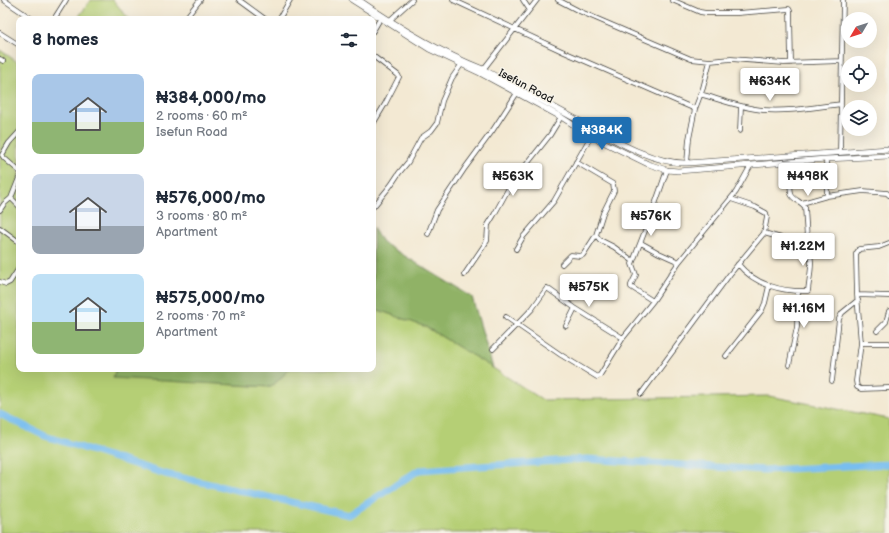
<!DOCTYPE html>
<html lang="en">
<head>
<meta charset="utf-8">
<style>
  :root { --surface:#fff; --page:#f6f6f7; --text:#1f2937; --muted:#747a83; --accent:#1f6fb2 }
  body { margin:0; font-family:"Balsamiq Sans",sans-serif; background:var(--page); color:var(--text); height:100vh; display:flex; flex-direction:column; font-size:15px; white-space:nowrap }
  * { box-sizing:border-box; margin:0 }
  p { font-size:13px; color:var(--muted) }
  .icon { flex:none; width:22px; height:22px; fill:none; stroke:currentColor; stroke-width:2; stroke-linecap:round; stroke-linejoin:round }
  .map { position:relative; flex:1; overflow:hidden }
  .sheet { position:absolute; left:16px; top:16px; width:360px; height:356px; display:flex; flex-direction:column; background:var(--surface); border-radius:8px; box-shadow:0 4px 16px #0002 }
  .sheet>* { flex:none }
  .needle { width:26px; rotate:231deg }
  .buttons { position:absolute; left:841px; top:12px; display:grid; gap:8px }
  .buttons a { display:grid; place-items:center; width:36px; height:36px; border-radius:50%; background:var(--surface); box-shadow:0 4px 16px #0002; font-size:20px }
  .price { position:absolute; translate:-50% -34px; padding:0 9px; border-radius:4px; background:#fff; color:#222; font-size:13px; line-height:26px; filter:drop-shadow(0 1px 2px #0008) }
  .price::after { content:''; position:absolute; left:50%; top:24px; width:12px; height:9px; margin-left:-6px; background:inherit; clip-path:polygon(0 0,100% 0,50% 100%) }
  .price.active { background:var(--accent); color:#fff }
  ul { padding:0; list-style:none }
  li { display:flex; align-items:center; gap:12px; height:100px; padding:0 16px }
  li span { display:grid; place-items:center; flex:none; width:112px; height:80px; border-radius:8px; color:#555 }
  li>.icon { margin-inline-start:auto }
  span .icon { width:48px; height:48px; fill:#fffc; stroke-width:1 }
  li b { font-size:17px }
  h2 { display:flex; justify-content:space-between; align-items:center; height:48px; padding:0 16px; font-size:17px }
  .map>svg:first-child { display:block }
</style>
</head>
<body>
<div class="map">
<svg width="889" height="533" viewBox="0 0 889 533">
  <rect width="100%" height="100%" fill="#f7f3e8"/>
  <filter id="ink" filterUnits="userSpaceOnUse"><feTurbulence type="fractalNoise" baseFrequency=".025" numOctaves="2"/><feDisplacementMap in="SourceGraphic" scale="8" xChannelSelector="R" yChannelSelector="G"/><feConvolveMatrix kernelMatrix="1 2 1 2 8 2 1 2 1" color-interpolation-filters="sRGB"/></filter>
  <filter id="wash" filterUnits="userSpaceOnUse"><feTurbulence type="fractalNoise" baseFrequency=".012" numOctaves="4" result="noise"/><feDisplacementMap in="SourceGraphic" scale="16" xChannelSelector="R" yChannelSelector="G"/><feGaussianBlur stdDeviation="0.9" result="paint"/><feColorMatrix in="noise" values="0 0 0 0 0 0 0 0 0 0 0 0 0 0 0 0 0 1.4 0 .05"/><feComposite in="paint" operator="in"/></filter>
  <g filter="url(#wash)">
    <rect width="100%" height="100%" fill="#f3e9d3"/>
    <!-- green -->
    <path fill="#b5cf74" stroke="#687648" d="M91,0H113L129,19H77Z
      M0,50L19,63V369H116L113,377L271,387L290,369H373V308L426,327L493,368L543,400L769,396L889,419V533H0Z"/>
    <!-- forest -->
    <path fill="#90b266" stroke="#566741" d="M373,228L382,242L472,297L493,368L426,327L373,308Z
      M116,369H290L271,387L113,378Z"/>
    <g fill="none" stroke-linecap="round" stroke-linejoin="round">
      <!-- river -->
      <path stroke="#78beef" stroke-width="7" d="M0,414L45,436L165,474L349,515L419,470L587,459L764,470L889,464"/>
    </g>
  </g>
  <g filter="url(#ink)">
    <g fill="none" stroke-linecap="round" stroke-linejoin="round">
      <!-- minor casing -->
      <g stroke="#3c3b37" stroke-width="5.5">
        <path id="minor" d="M4,0L32,19
          M239,0L265,19
          M453,0L564,52L695,109
          M523,0L529,9
          M558,0L579,11L691,59L710,61L731,59L784,63L842,61
          M672,0L700,12L706,13H738L789,9L790,11L791,63
          M54,19L66,0
          M185,19L200,0
          M279,19L290,0
          M390,20L412,0
          M373,31L380,19
          M0,33L19,45
          M373,56L398,75L399,77L385,104L373,124
          M0,59L3,61
          M482,71L537,0
          M700,94C721,100 741,108 763,110C789,112 815,107 841,104
          M740,131L741,106
          M19,132L9,143L2,155L4,158L19,171
          M840,151L843,0
          M826,159L827,196
          M687,163L689,139L695,109L703,88L710,61
          M11,198L19,206
          M802,203L827,196L863,191L887,193L889,195
          M374,206L391,185L399,173L408,162L421,138L431,131L437,123L442,101L452,78L461,65
          M0,210L4,204L11,198L19,178
          M0,228L19,242
          M764,233L785,239L805,241L807,239L805,207C801,201 793,200 791,194L788,162
          M428,234L437,210L465,168L493,130L517,93
          M596,235L600,240L614,247L633,261
          M641,243L659,253L679,262
          M889,243L879,247L859,249L856,254L857,295L861,343L856,381L857,387L861,389L889,388
          M516,249L523,237L554,201L591,136
          M562,264L571,255L580,256L583,255L596,235L603,213L614,191L613,184L576,162
          M738,264C755,285 782,292 808,291C810,271 815,259 805,241
          M464,275L487,241L488,225L494,215L511,184L550,135L561,117
          M0,282L6,284L10,282L19,268
          M857,295L889,296
          M653,301L631,287V285L636,275L632,264L652,213L667,170
          M506,317L561,355L597,377L600,375L623,338L653,301L679,262L736,192L751,165
          M566,326L575,308
          M877,331L886,322L889,311
          M861,343H889
          M493,349L532,309L547,288L575,308L623,338
          M726,356L762,310L765,303L769,286
          M789,365L797,327L798,291
          M832,381L839,319L842,313L858,300
          M641,394L730,274L764,233L767,217L766,213L755,207L731,199"/>
      </g>
      <!-- tertiary casing -->
      <g stroke="#3c3b37" stroke-width="6">
        <path id="tertiary" d="M352,0L429,49L480,73L561,117L591,136L648,164L667,170L678,171L826,159L889,156
          M359,0C398,27 439,52 483,69C513,86 543,101 572,117C605,134 649,164 687,163L889,149"/>
      </g>
      <!-- minor -->
      <use href="#minor" stroke="#fff" stroke-width="4"/>
      <!-- tertiary -->
      <use href="#tertiary" stroke="#fff" stroke-width="5"/>
    </g>
  </g>
  <g text-anchor="middle" dominant-baseline="central" stroke-width="3" stroke-linejoin="round" paint-order="stroke">
    <!-- street labels -->
    <g font-size="11" fill="#1c1c1c" stroke="#f7f3e8">
      <text transform="translate(526 86) rotate(28)">Isefun Road</text>
    </g>
  </g>
</svg>
<div class="buttons">
<a><svg class="needle" viewBox="-14 -14 28 28"><path d="M0-13l5 13h-10z" fill="#e53935"/><path d="M0 13l5-13h-10z" fill="#747a83"/></svg></a>
<a><svg class="icon" aria-label="locate" viewBox="0 0 24 24"><circle cx="12" cy="12" r="6"/><path d="M12 2v4M12 18v4M2 12h4M18 12h4"/></svg></a>
<a><svg class="icon" aria-label="layers" viewBox="0 0 24 24"><path d="M12 4l9 5-9 5-9-5zM3 14l9 5 9-5"/></svg></a>
</div>
<b class="price" style="left:770px;top:102px">₦634K</b>
<b class="price active" style="left:602px;top:151px">₦384K</b>
<b class="price" style="left:513px;top:197px">₦563K</b>
<b class="price" style="left:808px;top:197px">₦498K</b>
<b class="price" style="left:651px;top:237px">₦576K</b>
<b class="price" style="left:803px;top:267px">₦1.22M</b>
<b class="price" style="left:589px;top:308px">₦575K</b>
<b class="price" style="left:804px;top:329px">₦1.16M</b>
<section class="sheet">
<h2>8 homes<svg class="icon" aria-label="filters" viewBox="0 0 24 24"><path d="M4 7h16M4 17h16"/><circle cx="9" cy="7" r="2"/><circle cx="15" cy="17" r="2"/></svg></h2>
<ul>
<li><span style="background:linear-gradient(#a9c7e8 60%,#8fb573 0)"><svg class="icon" aria-label="home" viewBox="0 0 24 24"><path d="M3 11l9-7 9 7M6 9v11h12V9"/></svg></span><div><b>₦384,000/mo</b><p>2 rooms · 60 m²</p><p>Isefun Road</p></div></li>
<li><span style="background:linear-gradient(#c9d6e8 65%,#9aa5b1 0)"><svg class="icon" aria-label="home" viewBox="0 0 24 24"><path d="M3 11l9-7 9 7M6 9v11h12V9"/></svg></span><div><b>₦576,000/mo</b><p>3 rooms · 80 m²</p><p>Apartment</p></div></li>
<li><span style="background:linear-gradient(#bfe0f5 60%,#8fb573 0)"><svg class="icon" aria-label="home" viewBox="0 0 24 24"><path d="M3 11l9-7 9 7M6 9v11h12V9"/></svg></span><div><b>₦575,000/mo</b><p>2 rooms · 70 m²</p><p>Apartment</p></div></li>
</ul>
</section>
</div>
</body>
</html>
